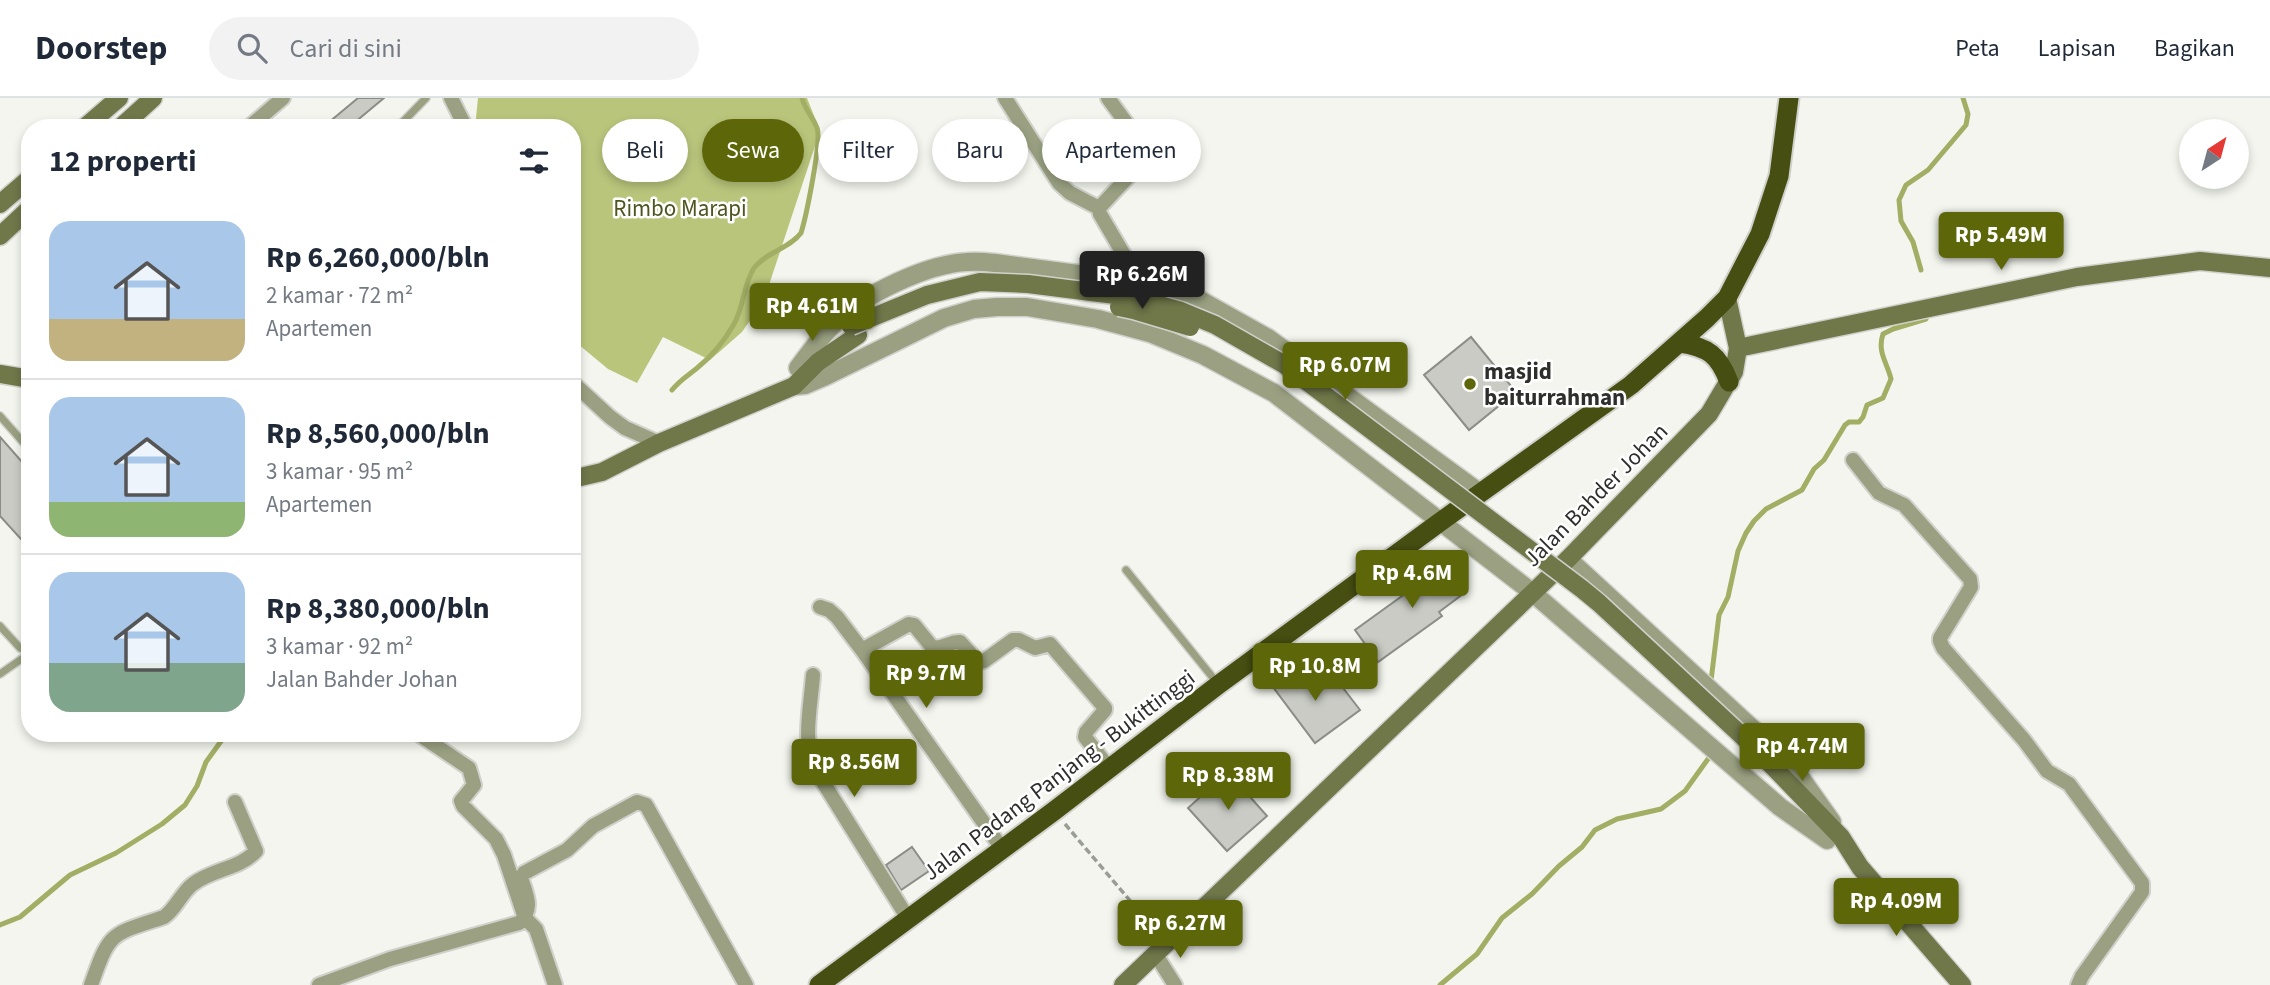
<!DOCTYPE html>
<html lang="id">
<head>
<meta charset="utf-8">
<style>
  :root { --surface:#fff; --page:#f2f2f3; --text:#1f2937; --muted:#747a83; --line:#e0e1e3; --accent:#5d6709 }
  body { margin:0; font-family:"Source Sans 3",sans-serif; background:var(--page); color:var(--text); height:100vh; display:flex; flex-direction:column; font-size:26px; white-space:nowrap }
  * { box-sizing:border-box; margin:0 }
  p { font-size:23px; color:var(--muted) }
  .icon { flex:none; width:38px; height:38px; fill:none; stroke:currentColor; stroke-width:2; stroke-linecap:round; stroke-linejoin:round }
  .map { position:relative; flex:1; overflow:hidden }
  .side { position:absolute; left:21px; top:21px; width:560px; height:623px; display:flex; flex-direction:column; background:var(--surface); border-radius:28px; box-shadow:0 4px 10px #0003 }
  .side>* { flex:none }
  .hud { position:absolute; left:602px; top:21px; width:665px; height:63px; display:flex; gap:14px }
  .needle { width:46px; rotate:36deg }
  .buttons { position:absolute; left:2179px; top:21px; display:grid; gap:14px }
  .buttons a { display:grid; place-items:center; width:70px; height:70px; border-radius:50%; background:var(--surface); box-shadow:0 4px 10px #0003; font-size:35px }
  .price { position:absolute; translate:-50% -60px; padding:0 16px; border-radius:7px; background:var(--accent); color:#fff; font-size:23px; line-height:46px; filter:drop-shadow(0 2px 4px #0008) }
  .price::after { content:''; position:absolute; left:50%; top:42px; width:21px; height:16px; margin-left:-10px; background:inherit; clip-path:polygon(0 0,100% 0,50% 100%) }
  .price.active { background:#222; color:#fff }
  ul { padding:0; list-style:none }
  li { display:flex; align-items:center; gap:21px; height:175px; padding:0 28px }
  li+li { border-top:2px solid var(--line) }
  li span { display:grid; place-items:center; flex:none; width:196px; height:140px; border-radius:21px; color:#555 }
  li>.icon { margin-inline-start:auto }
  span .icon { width:84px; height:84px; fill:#fffc; stroke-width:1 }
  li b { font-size:30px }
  h2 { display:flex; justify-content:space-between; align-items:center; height:84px; padding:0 28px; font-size:30px }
  .tag { padding:0 24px; border-radius:32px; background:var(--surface); box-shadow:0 4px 10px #0003; font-size:24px; line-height:63px }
  .tag.active { background:var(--accent); color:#fff }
  header { display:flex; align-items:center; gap:42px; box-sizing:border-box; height:98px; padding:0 35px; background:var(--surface); border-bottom:2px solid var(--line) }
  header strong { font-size:33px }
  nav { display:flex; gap:38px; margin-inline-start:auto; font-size:24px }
  .search { width:490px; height:63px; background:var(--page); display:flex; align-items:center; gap:18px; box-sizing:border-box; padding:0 24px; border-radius:38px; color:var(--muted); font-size:26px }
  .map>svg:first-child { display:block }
</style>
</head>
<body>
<header>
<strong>Doorstep</strong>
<div class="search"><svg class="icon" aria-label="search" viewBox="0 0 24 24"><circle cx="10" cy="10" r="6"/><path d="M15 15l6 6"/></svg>Cari di sini</div>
<nav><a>Peta</a><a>Lapisan</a><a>Bagikan</a></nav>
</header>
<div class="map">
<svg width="2270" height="887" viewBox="0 0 2270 887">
  <rect width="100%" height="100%" fill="#f3f5ee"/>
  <!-- forest -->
  <path fill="#b9c57b" d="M478,0H807L820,33L764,202L742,234L710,262L663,239L637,285L608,271L572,241V30H475Z"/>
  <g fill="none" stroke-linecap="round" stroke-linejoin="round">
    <!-- stream -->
    <path stroke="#a2ae64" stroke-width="5" d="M1921,172L1913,144L1901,123L1899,102L1906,87L1928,72L1966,27L1968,16L1963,0
      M672,292C679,283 687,278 696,271C711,259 725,242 734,226C744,209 743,187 754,170C766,154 789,151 801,135C806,119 822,42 817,30C813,19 805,12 802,0
      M1711,583L1719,517L1728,499L1738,453L1746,435L1754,423L1766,411L1802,392L1814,371L1824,362L1845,327L1849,324H1859L1863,319L1867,307L1883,300L1891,281C1887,264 1877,254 1883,236L1893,231L1926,221
      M0,827L20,819L70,777L116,755L162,726L185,707L197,688L206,664L227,635
      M1440,887L1477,856L1502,820L1532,796L1559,768L1582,749L1595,732L1617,721L1661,711L1685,693L1713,654"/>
  </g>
  <!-- building -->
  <path fill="#c9cbc4" stroke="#8b8d86" stroke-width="2" d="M358,0H384L348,30H322Z
    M1471,239L1516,294L1469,332L1424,277Z
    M0,339L30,373V451L0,418Z
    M1440,458L1467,493L1439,514L1442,518L1378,564L1355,532L1420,485L1415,477Z
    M1294,567L1316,596L1336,581L1360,612L1315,645L1270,585Z
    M1228,674L1267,718L1227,753L1188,710Z
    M912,749L929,773L901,792L886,767Z"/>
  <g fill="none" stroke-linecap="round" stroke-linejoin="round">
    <!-- service casing -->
    <g stroke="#d0d1cb" stroke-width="10">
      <path id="service" d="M397,30L426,0
        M0,318L30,352
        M1126,472L1218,586
        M0,528L20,550L30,554
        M0,576L30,555"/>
    </g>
    <!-- minor casing -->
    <g stroke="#d0d1cb" stroke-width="18">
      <path id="minor" d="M451,0L466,30
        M1005,0L1059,85L1070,95L1099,110
        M1108,0L1146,52L1144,62L1099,110L1100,116L1140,184
        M248,30L283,0
        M572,284L610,319L625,330L659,345
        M1853,362L1879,395L1904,407L1970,481L1971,489L1940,540V543L1943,550L2024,642L2047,673L2069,686L2142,785V794L2082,878L2078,887
        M820,509L829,512L837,519L862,552L1003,752
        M862,552L909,526L914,527L932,549C942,552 950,543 960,544L978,564L984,563L1013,542H1019L1035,550L1050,546L1105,610V612L1086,634L1085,639L1109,670
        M813,577C811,605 803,641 813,668L909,822
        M417,635L469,670L474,687L461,703L463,708L496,741L504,757L525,820L536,831L555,887
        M1156,857L1175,887
        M91,887C110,833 110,837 164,819C176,811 181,795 193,786C212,771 240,771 256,753L235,704
        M319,887L390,861L519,825C534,812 527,797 521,780L524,775L567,752L593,728L637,704L646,707L746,887"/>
    </g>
    <!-- tertiary casing -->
    <g stroke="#d0d1cb" stroke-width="21">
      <path id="tertiary" d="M798,270C810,254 821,238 836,224C864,196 927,166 967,164C976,163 986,164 995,165L1162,187L1193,198L1268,240L1480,395
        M794,288L805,287L826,278L944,220L974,211L997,209H1027L1098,221L1150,235L1203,257L1274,295L1533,495L1780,709L1827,742
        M1568,461L1791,666L1832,724"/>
    </g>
    <!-- secondary casing -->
    <g stroke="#d0d1cb" stroke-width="21">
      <path id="secondary" d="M84,30L119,0
        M120,30L153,0
        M0,106L30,80
        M0,138L30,110
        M1738,250L2077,179L2200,163L2270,170
        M0,276L30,281
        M572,381L602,374L659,345L794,288L818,264L858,237
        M1754,649L1841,739L1860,769L1962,887
        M1123,887L1568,461L1709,316L1734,274L1738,250L1727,200"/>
    </g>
    <!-- trunk casing -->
    <g stroke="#d0d1cb" stroke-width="23">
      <path id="trunk" d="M1680,245C1708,249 1719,257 1729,284
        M819,887L1054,713L1218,587L1440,424L1631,287L1707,220L1727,200L1760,136L1779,78L1789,0"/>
    </g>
    <!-- path -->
    <path stroke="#9a9c96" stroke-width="3.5" stroke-dasharray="7 3.5" stroke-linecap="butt" d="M1065,726L1155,832"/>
    <!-- service -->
    <use href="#service" stroke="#9aa081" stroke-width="7"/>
    <!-- minor -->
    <use href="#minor" stroke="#9aa081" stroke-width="14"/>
    <!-- tertiary -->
    <use href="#tertiary" stroke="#9aa081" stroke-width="18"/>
    <!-- secondary -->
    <use href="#secondary" stroke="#707749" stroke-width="18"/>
    <!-- trunk -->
    <use href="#trunk" stroke="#464e11" stroke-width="19"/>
    <!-- secondary-bridge casing -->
    <g stroke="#d0d1cb" stroke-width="21" stroke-linecap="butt">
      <path id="secondary-bridge" d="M1119,209L1133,212L1190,229
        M851,228L927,197L980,184L1028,186L1131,199L1181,213L1215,227L1285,267L1582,491L1599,505L1754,649"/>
    </g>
    <!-- secondary-bridge -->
    <use href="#secondary-bridge" stroke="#707749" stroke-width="18"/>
  </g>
  <!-- markers -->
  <circle fill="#5d6709" stroke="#fff" stroke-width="2.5" cx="1470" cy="286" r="7"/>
  <g text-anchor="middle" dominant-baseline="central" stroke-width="5" stroke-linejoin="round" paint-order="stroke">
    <!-- park labels -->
    <g font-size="23" fill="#4e551f" stroke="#fff">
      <text x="680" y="110">Rimbo Marapi</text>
    </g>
    <!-- poi labels -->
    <g font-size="23" font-weight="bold" fill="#2e2f2c" stroke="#fff" text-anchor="start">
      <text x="1484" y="273">masjid<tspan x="1484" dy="26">baiturrahman</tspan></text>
    </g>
    <!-- street labels -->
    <g font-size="23" fill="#2e2f2c" stroke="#fff">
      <text transform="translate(1596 397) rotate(-45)">Jalan Bahder Johan</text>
      <text transform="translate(1059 677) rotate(-37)">Jalan Padang Panjang - Bukittinggi</text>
    </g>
  </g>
</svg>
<div class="buttons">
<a><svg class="needle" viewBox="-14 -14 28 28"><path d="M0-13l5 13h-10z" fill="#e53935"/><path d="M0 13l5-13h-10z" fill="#747a83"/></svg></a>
</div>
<b class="price" style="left:2001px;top:174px">Rp 5.49M</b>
<b class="price active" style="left:1142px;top:213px">Rp 6.26M</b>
<b class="price" style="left:812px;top:245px">Rp 4.61M</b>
<b class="price" style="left:1345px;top:304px">Rp 6.07M</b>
<b class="price" style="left:1412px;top:512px">Rp 4.6M</b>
<b class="price" style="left:1315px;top:605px">Rp 10.8M</b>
<b class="price" style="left:926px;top:612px">Rp 9.7M</b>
<b class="price" style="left:1802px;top:685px">Rp 4.74M</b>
<b class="price" style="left:854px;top:701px">Rp 8.56M</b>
<b class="price" style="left:1228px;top:714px">Rp 8.38M</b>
<b class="price" style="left:1896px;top:840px">Rp 4.09M</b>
<b class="price" style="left:1180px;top:862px">Rp 6.27M</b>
<div class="hud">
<a class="tag">Beli</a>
<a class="tag active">Sewa</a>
<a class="tag">Filter</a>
<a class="tag">Baru</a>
<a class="tag">Apartemen</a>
</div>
<section class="side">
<h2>12 properti<svg class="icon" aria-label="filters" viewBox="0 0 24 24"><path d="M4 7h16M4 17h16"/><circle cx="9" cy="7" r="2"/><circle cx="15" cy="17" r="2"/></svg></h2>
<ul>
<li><span style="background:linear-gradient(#a9c7e8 70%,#c2b280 0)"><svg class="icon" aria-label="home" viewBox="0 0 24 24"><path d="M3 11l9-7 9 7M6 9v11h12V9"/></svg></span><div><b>Rp 6,260,000/bln</b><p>2 kamar · 72 m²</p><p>Apartemen</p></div></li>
<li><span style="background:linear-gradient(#a9c7e8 75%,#8fb573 0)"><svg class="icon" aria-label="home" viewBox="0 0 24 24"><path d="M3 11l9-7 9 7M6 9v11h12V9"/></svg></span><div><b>Rp 8,560,000/bln</b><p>3 kamar · 95 m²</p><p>Apartemen</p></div></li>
<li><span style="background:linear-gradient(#a9c7e8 65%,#7fa58c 0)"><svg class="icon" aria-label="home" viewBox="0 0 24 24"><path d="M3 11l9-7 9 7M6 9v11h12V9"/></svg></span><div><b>Rp 8,380,000/bln</b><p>3 kamar · 92 m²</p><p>Jalan Bahder Johan</p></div></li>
</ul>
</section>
</div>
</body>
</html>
